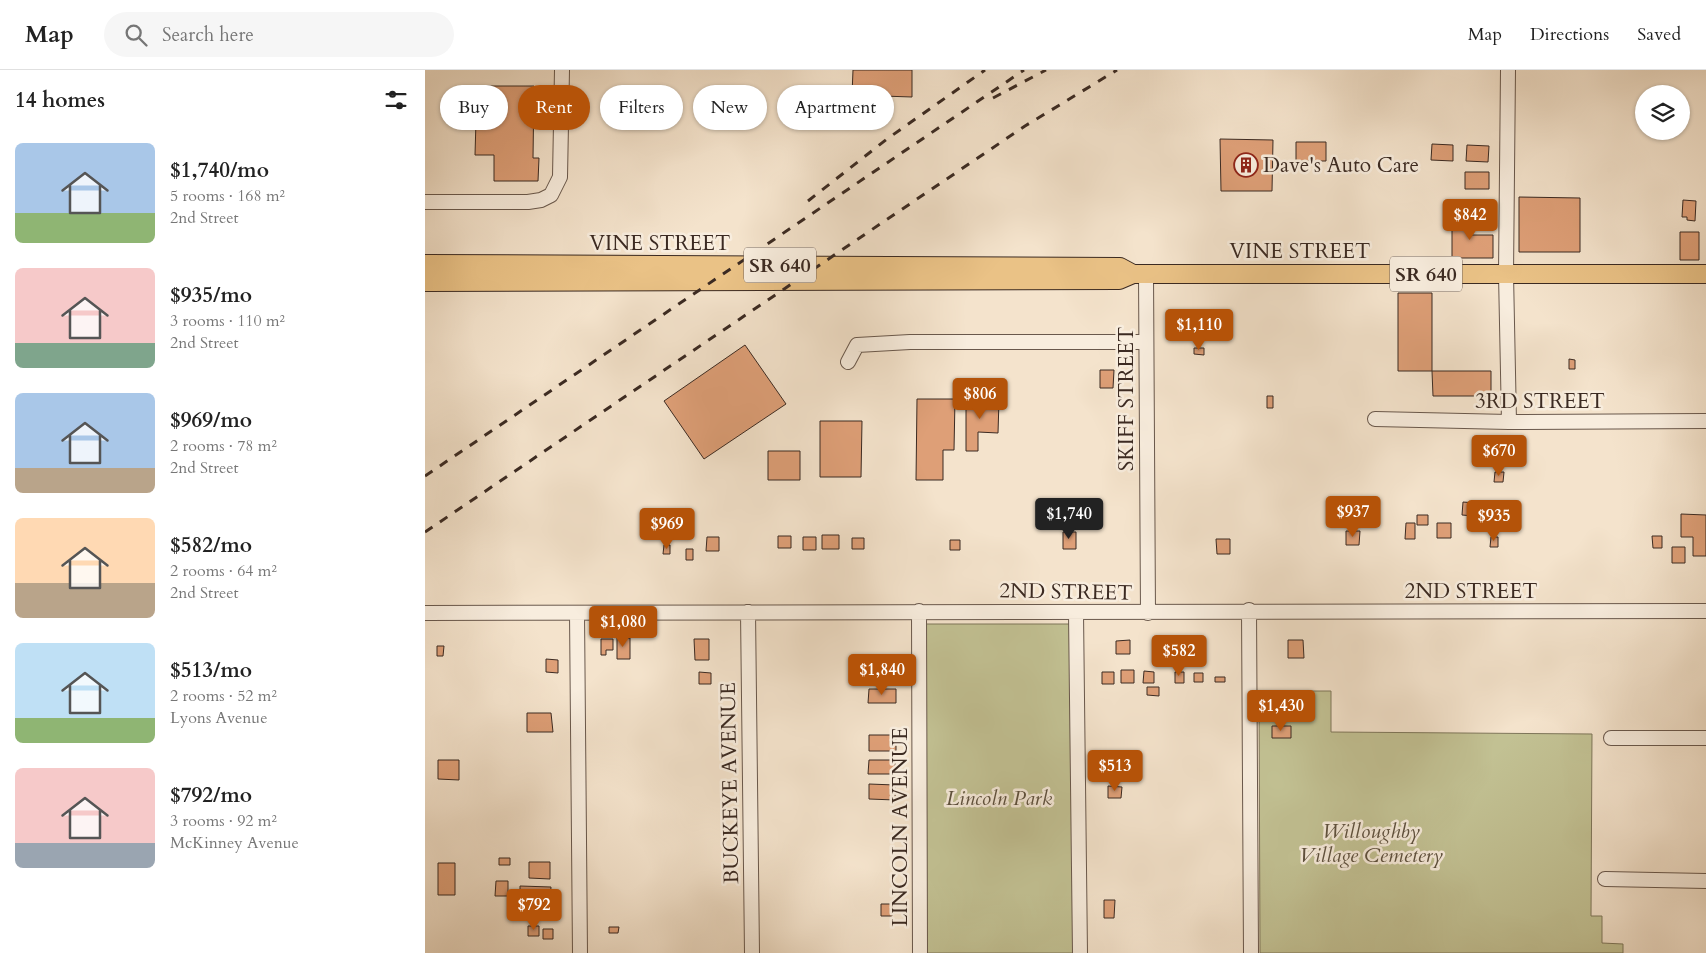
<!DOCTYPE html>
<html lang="en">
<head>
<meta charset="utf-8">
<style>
  :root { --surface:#fff; --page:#f6f6f6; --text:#222; --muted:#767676; --line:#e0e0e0; --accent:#b45309 }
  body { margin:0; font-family:Cardo,serif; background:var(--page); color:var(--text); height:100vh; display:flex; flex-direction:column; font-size:19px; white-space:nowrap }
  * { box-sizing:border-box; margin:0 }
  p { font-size:16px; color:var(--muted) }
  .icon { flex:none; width:28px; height:28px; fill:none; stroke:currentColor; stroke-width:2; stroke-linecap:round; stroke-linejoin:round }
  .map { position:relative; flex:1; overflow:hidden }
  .panel { display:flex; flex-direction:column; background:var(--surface); width:425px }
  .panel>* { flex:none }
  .hud { position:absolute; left:15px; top:15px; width:475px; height:45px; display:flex; gap:10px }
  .fabs { position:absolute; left:1210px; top:15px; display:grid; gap:10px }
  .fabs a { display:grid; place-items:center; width:55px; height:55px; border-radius:50%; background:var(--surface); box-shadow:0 1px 4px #0004; font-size:25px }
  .price { position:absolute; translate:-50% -42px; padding:0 11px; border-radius:5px; background:var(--accent); color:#fff; font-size:16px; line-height:32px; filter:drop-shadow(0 1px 2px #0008) }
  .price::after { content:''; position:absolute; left:50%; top:30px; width:15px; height:11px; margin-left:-8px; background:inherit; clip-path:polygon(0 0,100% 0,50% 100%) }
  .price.active { background:#222; color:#fff }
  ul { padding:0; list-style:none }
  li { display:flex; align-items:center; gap:15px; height:125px; padding:0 15px }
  li span { display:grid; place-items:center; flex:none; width:140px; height:100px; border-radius:8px; color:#555 }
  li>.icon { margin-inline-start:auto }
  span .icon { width:60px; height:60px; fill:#fffc; stroke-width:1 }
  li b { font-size:21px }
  h2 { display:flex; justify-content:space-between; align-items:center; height:60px; padding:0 15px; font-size:21px }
  .tag { padding:0 18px; border-radius:22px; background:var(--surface); box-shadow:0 1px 4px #0004; font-size:18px; line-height:45px }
  .tag.active { background:var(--accent); color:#fff }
  header { display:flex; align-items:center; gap:30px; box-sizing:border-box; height:70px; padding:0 25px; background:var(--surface); border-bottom:1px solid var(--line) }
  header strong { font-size:24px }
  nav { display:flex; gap:28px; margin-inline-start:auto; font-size:18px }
  .search { width:350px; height:45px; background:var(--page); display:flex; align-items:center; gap:12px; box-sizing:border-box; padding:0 18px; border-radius:28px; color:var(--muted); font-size:19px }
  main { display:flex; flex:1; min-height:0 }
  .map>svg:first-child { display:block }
</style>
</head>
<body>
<header>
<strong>Map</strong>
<div class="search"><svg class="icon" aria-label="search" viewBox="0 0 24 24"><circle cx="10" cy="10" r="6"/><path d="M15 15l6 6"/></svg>Search here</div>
<nav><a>Map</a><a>Directions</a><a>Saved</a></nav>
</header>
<main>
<section class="panel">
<h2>14 homes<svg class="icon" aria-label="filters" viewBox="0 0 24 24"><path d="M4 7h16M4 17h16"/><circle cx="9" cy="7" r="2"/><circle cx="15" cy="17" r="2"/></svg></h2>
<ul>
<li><span style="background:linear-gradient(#a9c7e8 70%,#8fb573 0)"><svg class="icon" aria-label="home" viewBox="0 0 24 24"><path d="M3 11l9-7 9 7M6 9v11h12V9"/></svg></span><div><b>$1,740/mo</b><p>5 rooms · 168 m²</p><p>2nd Street</p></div></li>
<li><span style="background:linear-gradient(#f6c9c9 75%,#7fa58c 0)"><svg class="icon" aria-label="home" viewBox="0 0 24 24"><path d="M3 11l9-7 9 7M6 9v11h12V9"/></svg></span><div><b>$935/mo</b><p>3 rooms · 110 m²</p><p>2nd Street</p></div></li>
<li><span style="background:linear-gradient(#a9c7e8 75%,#b9a48a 0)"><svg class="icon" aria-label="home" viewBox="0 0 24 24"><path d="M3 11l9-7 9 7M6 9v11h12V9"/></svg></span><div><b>$969/mo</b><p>2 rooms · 78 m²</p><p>2nd Street</p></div></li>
<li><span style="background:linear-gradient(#ffd9b3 65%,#b9a48a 0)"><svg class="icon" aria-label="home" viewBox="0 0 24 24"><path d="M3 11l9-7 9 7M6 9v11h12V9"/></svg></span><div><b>$582/mo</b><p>2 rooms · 64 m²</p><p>2nd Street</p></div></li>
<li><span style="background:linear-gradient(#bfe0f5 75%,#8fb573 0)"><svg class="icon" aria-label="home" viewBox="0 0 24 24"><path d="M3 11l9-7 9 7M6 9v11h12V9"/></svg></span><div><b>$513/mo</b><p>2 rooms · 52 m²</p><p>Lyons Avenue</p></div></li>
<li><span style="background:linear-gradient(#f6c9c9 75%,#9aa5b1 0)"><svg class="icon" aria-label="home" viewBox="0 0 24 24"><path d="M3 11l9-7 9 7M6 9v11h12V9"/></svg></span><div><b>$792/mo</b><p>3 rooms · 92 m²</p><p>McKinney Avenue</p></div></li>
</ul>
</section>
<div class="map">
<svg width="1281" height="883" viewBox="0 0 1281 883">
  <rect width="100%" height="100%" fill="#f4e3cc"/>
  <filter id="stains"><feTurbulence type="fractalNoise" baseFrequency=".004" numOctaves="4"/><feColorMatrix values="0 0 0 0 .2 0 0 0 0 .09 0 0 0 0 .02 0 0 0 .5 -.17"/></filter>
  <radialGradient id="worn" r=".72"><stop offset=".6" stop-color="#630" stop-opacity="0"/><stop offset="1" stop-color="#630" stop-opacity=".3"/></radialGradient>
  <!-- green -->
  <path fill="#c2c193" stroke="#7e765a" d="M501,554H645L649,883H501Z
    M834,621H906V662L1167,664L1166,846H1177V873L1198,874V883H835Z"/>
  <!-- building -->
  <path fill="#de9f77" stroke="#3b2a22" d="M428,0H487V27L427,25Z
    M52,16H109L108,88H114L113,111H69V85H50Z
    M795,69L848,70L847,121H796Z
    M871,72H901V91H871Z
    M1007,74L1028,75V91L1006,90Z
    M1042,75L1064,76L1063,92L1041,91Z
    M1040,102H1064V119H1040Z
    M1094,127L1155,128V182H1094Z
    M1258,130L1271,131L1270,151L1262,150V147H1257Z
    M1027,147H1047V165H1068V188H1027Z
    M1255,162H1274V190H1255Z
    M973,223H1007V301H973Z
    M320,275L361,334L279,389L239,331Z
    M769,278H779V285L769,284Z
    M1144,289L1150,290V299H1144Z
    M675,300H689L688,318H675Z
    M1007,301H1066V326H1008Z
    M842,326H848V338H842Z
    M492,329H530L529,380H518V410H491Z
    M541,329L574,330L573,363L553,362V381H541Z
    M395,351H437L436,407H395Z
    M343,381H375V410H343Z
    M1070,402H1079L1078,412H1069Z
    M649,430H660V442H649Z
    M1038,432L1050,433L1049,446L1037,445Z
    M1256,444L1281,445V486H1268V467H1256Z
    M992,445H1003V455H992Z
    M1066,449L1075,450L1074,456L1065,455Z
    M981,453H990V469H980Z
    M1012,453H1026V468H1012Z
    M921,461H935L934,475H921Z
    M638,462H651V479H638Z
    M397,465H414V479H397Z
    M353,466H366V478H353Z
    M1227,466H1237V478H1228Z
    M282,467H294V481H281Z
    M378,467H391V480H378Z
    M1066,467H1073V477H1065Z
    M427,468H439V479H427Z
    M791,469H805V484H792Z
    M525,470H535V480H525Z
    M239,475H245V484H238Z
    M1247,477H1260V493H1247Z
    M261,479H268V490H261Z
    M192,568H205V589H192Z
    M176,569H188V580H181V585H176Z
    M269,569H284V590H270Z
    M705,570V584H691V571Z
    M863,570H878L879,588H863Z
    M12,576H19L18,586H12Z
    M121,589L133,590V603L121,602Z
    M696,600H709V613H696Z
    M719,601L729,602V613H718Z
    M274,602L286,603V614H274Z
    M677,602H689V614H677Z
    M750,602H759V613H750Z
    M769,603H778V612H769Z
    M461,605H471L470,612H461Z
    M790,607H800V612H790Z
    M722,617H734V626L722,625Z
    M444,619H471V633H443Z
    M102,643H126L128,662H102Z
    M847,656H866V668H847Z
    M444,665H471V681H444Z
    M13,690H34V710L13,709Z
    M444,690H470V704H443Z
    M444,714L470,715V730L444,729Z
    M683,716L697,717L696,728H683Z
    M74,788H85V795H74Z
    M104,792H125V809L104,808Z
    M13,793H30V825H13Z
    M71,811H83V826H70Z
    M95,816L126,817L125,832H95Z
    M679,830H690L689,848H679Z
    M456,834H467V846H456Z
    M103,856H114V866H103Z
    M184,857H194L193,863H184Z
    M118,859H128V869H118Z"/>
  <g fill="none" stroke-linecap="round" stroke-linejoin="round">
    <!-- minor casing -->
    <g stroke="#69584c" stroke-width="16">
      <path id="minor" d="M1083,0L1081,204L1084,352
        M0,132H103L116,130L126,125L135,107L137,0
        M721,204L723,543
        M423,292L432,275L485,272H720
        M950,349L1084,352L1281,351
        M824,540L826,883
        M494,541L495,883
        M323,542L327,883
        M0,543L1281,541
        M152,543L155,883
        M651,543L655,883
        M1186,668H1281
        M1180,809L1281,811"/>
    </g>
    <!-- major casing -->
    <g stroke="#3b2a22" stroke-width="20">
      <path id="major" d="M0,194L695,197L708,204
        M0,212L694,210L708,204H1281"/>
    </g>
    <!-- minor -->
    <use href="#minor" stroke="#f8edde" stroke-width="14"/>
    <!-- major -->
    <use href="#major" stroke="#eac286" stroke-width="18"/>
    <!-- rail -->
    <path stroke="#3b2a22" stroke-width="3" stroke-dasharray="9 9" stroke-linecap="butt" d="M568,28L621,0
      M383,131L462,69L560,0
      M0,406L599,0
      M0,462L600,56L692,0"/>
  </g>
  <!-- icons -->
  <defs>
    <g id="building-ring" transform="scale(1.25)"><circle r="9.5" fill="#f8edde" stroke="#8f2418" stroke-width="1.5"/><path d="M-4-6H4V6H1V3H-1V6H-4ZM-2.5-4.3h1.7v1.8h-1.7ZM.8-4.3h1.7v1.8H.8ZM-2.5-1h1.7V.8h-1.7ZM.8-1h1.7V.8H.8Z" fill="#8f2418"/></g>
  </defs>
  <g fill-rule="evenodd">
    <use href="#building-ring" x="821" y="95"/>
  </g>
  <g text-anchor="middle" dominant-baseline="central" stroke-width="5" stroke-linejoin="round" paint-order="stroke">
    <!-- shield labels -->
    <g fill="#f8edde" stroke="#74645a" stroke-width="1">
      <rect x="319" y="177.5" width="72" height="35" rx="4"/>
      <rect x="965" y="186.5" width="72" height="35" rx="4"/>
    </g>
    <g font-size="20" font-weight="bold" fill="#3b2a22">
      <text x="355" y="195">SR 640</text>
      <text x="1001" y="204">SR 640</text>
    </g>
    <!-- poi labels -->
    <g font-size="21" fill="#3b2a22" stroke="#f8edde" text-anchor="start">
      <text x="838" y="95">Dave's Auto Care</text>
    </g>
    <!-- street labels -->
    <g font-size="21" fill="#3b2a22" stroke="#f8edde">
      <text x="235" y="173">VINE STREET</text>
      <text x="875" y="181">VINE STREET</text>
      <text transform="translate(701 329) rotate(-90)">SKIFF STREET</text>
      <text x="1115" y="331">3RD STREET</text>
      <text x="1046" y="521">2ND STREET</text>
      <text transform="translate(641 522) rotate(1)">2ND STREET</text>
      <text transform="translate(305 713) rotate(-91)">BUCKEYE AVENUE</text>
      <text transform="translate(475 757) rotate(-90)">LINCOLN AVENUE</text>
    </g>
    <!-- park labels -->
    <g font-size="21" font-style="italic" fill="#5d503e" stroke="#f8edde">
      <text x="574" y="728">Lincoln Park</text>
      <text x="946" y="761">Willoughby<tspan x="946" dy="24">Village Cemetery</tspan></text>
    </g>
  </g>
  <rect width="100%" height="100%" filter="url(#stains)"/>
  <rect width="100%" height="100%" fill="url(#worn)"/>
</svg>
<div class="fabs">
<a><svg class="icon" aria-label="layers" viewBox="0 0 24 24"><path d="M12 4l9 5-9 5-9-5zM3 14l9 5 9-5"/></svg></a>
</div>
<b class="price" style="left:1045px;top:171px">$842</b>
<b class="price" style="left:774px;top:281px">$1,110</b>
<b class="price" style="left:555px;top:350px">$806</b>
<b class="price" style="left:1074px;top:407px">$670</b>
<b class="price" style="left:928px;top:468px">$937</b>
<b class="price active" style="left:644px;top:470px">$1,740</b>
<b class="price" style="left:1069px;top:472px">$935</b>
<b class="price" style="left:242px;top:480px">$969</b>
<b class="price" style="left:198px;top:578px">$1,080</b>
<b class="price" style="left:754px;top:607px">$582</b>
<b class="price" style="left:457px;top:626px">$1,840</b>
<b class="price" style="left:856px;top:662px">$1,430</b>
<b class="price" style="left:690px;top:722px">$513</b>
<b class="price" style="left:109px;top:861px">$792</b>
<div class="hud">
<a class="tag">Buy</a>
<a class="tag active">Rent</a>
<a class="tag">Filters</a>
<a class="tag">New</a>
<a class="tag">Apartment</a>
</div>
</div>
</main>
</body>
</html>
